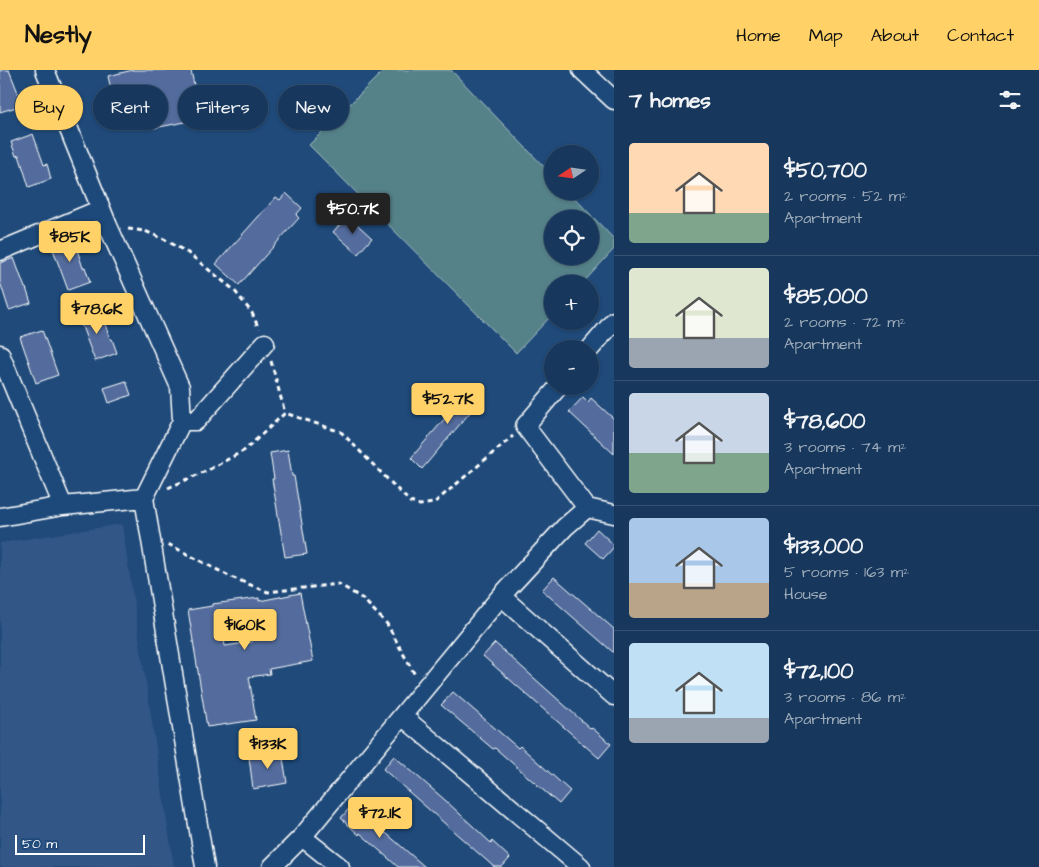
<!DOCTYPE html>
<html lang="en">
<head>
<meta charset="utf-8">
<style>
  :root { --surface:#17385c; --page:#244365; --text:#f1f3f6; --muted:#9eacbb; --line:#365272; --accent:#ffd166 }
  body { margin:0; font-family:"Architects Daughter",sans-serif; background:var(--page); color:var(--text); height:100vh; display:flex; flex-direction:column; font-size:19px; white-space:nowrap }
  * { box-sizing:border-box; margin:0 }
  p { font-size:16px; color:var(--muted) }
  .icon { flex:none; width:28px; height:28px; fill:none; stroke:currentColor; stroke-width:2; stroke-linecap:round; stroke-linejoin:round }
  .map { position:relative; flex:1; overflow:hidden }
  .details { display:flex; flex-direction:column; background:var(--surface); width:425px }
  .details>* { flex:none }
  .hud { position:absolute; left:15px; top:15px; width:475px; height:45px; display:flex; gap:10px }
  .needle { width:32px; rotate:257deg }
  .tools { position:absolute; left:544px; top:75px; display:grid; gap:10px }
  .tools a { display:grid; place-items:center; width:55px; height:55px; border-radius:50%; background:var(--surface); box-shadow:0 1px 4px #0004,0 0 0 1px var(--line); font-size:25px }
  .scale { position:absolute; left:15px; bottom:12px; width:130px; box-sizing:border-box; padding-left:5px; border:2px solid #fff; border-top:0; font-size:14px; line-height:18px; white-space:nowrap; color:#fff; -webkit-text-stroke:4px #1f4a7a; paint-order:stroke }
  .price { position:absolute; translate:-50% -42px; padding:0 11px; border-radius:5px; background:var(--accent); color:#111; font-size:16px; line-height:32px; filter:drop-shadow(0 1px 2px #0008) }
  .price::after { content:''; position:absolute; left:50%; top:30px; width:15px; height:11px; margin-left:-8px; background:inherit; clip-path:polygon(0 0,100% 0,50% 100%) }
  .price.active { background:#222; color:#fff }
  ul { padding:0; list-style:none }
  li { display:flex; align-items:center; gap:15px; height:125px; padding:0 15px }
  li+li { border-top:1px solid var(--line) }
  li span { display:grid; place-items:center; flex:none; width:140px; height:100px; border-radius:5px; color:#555 }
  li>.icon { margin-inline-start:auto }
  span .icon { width:60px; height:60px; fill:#fffc; stroke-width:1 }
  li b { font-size:21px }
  h2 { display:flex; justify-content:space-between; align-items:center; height:60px; padding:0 15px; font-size:21px }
  .tag { padding:0 18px; border-radius:22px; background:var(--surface); box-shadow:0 1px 4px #0004,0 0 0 1px var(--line); font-size:18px; line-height:45px }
  .tag.active { background:var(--accent); color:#111 }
  header { display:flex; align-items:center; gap:30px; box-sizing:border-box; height:70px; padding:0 25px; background:var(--accent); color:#111 }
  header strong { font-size:24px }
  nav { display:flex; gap:28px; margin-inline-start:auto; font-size:18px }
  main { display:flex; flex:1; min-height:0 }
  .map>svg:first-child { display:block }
</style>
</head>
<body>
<header>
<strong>Nestly</strong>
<nav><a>Home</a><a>Map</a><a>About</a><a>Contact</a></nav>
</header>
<main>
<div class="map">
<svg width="614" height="797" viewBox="0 0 614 797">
  <rect width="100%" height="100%" fill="#1f4a7a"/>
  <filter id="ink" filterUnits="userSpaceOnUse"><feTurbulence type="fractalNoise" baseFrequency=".02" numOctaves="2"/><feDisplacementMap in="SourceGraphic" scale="10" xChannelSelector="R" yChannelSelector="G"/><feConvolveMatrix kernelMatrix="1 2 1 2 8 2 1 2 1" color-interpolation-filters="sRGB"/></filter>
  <g filter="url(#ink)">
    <!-- built -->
    <path fill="#335786" d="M122,454L174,797H0V473Z"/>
    <!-- green -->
    <path fill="#558189" stroke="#aac0c4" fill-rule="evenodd" d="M384,0H451L552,105V121H568L614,169V179L582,214H552V245L516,283L309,75ZM552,149H590V186H552Z"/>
    <!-- building -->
    <path fill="#536c9d" stroke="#fff" fill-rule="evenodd" d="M0,0H9L23,35L0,42Z
      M133,0H191L196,25L204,24L207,42L200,43L201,49L154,58L151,45L118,52L108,6Z
      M33,64L44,95L47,94L51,109L29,117L19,85L16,86L11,72Z
      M286,123L302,138L296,145L299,148L239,215L216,194L276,127L280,130Z
      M348,146L372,168L358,184L333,162Z
      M73,167L83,198L85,197L90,212L68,220L51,174Z
      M14,188L25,218H26L31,233L9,240L0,212V193Z
      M100,238L110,269H112L117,283L95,291L78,246Z
      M42,260L58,305L36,313L20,267Z
      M126,311L131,325L109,333L104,318Z
      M470,313L484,326L422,399L411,388L452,340L449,337Z
      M583,327L588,332L591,328L614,349V384L569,342Z
      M288,380L292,406H294L307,484L285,487L272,409H274L270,383Z
      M597,459L614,475V477L603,489L585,473Z
      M554,507L614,559V583L542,520Z
      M300,523L313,591L269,599L270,604L249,607L256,650L207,657L188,540L212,536V534L259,528V531ZM248,546L252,572L225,576L221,550Z
      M495,573L591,659L592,658L611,674L599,688L483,586Z
      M453,622L518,678L520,676L570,721L559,734L495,678L493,679L441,635Z
      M282,682L287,713L253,719L249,687Z
      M394,686L445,730L491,773L492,771L510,788L502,797H494L383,699Z
      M352,735L385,764L386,763L425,797H398L360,763L359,765L341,748Z"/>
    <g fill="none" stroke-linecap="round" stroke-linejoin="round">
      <!-- minor casing -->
      <g stroke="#fff" stroke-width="21">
        <path id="minor" d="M45,0L108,156L180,317L182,351L144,428
          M582,0L614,30
          M0,181L101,139
          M590,279L614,251
          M0,284L63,436
          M559,316L525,356L587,438L614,444
          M182,351H196L265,273
          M0,447L63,436L144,428L205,797
          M501,526L614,626
          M402,646L581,797
          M302,767L340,797
          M272,797L302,767L501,526L565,457L587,438"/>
      </g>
      <!-- path -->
      <path stroke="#fff" stroke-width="3" stroke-dasharray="5 4" stroke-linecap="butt" d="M128,159L145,161L164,169L188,183L234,220L252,243L259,259
        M271,291L285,343
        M168,418L208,400L245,380L285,343L341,362L410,432L420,435L434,433L513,366
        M168,474L231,507L268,522L339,514L363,529L387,554L415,605"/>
      <!-- minor -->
      <use href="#minor" stroke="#1f4a7a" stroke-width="18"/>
    </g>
  </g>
</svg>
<div class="tools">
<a><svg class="needle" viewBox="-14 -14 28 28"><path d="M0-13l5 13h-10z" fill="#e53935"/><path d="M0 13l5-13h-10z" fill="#9eacbb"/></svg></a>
<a><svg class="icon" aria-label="locate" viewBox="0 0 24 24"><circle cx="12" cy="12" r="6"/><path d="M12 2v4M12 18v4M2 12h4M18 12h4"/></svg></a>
<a>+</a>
<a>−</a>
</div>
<div class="scale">50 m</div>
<b class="price active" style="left:353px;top:165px">$50.7K</b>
<b class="price" style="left:70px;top:193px">$85K</b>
<b class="price" style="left:97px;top:265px">$78.6K</b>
<b class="price" style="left:448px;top:355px">$52.7K</b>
<b class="price" style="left:245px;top:581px">$160K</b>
<b class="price" style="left:268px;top:700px">$133K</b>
<b class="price" style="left:380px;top:769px">$72.1K</b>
<div class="hud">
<a class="tag active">Buy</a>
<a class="tag">Rent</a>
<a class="tag">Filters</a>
<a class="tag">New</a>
</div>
</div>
<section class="details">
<h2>7 homes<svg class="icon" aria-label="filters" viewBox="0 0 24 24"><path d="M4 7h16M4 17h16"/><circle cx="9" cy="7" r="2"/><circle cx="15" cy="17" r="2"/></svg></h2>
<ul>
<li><span style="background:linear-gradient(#ffd9b3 70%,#7fa58c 0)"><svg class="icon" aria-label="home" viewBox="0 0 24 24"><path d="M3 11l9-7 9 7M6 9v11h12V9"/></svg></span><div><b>$50,700</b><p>2 rooms · 52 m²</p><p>Apartment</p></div></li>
<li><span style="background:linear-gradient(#dfe7d0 70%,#9aa5b1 0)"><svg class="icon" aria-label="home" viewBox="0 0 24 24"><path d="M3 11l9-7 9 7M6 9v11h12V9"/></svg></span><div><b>$85,000</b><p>2 rooms · 72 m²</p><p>Apartment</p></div></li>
<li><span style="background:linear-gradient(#c9d6e8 60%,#7fa58c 0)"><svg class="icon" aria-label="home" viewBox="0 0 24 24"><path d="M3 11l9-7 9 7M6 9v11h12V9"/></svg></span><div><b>$78,600</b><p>3 rooms · 74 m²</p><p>Apartment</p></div></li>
<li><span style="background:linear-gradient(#a9c7e8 65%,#b9a48a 0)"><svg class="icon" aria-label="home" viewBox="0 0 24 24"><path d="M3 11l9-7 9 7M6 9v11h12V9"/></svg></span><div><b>$133,000</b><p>5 rooms · 163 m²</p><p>House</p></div></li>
<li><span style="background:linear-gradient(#bfe0f5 75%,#9aa5b1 0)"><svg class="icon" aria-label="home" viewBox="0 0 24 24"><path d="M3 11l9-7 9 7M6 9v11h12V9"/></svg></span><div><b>$72,100</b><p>3 rooms · 86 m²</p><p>Apartment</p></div></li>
</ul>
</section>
</main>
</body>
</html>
